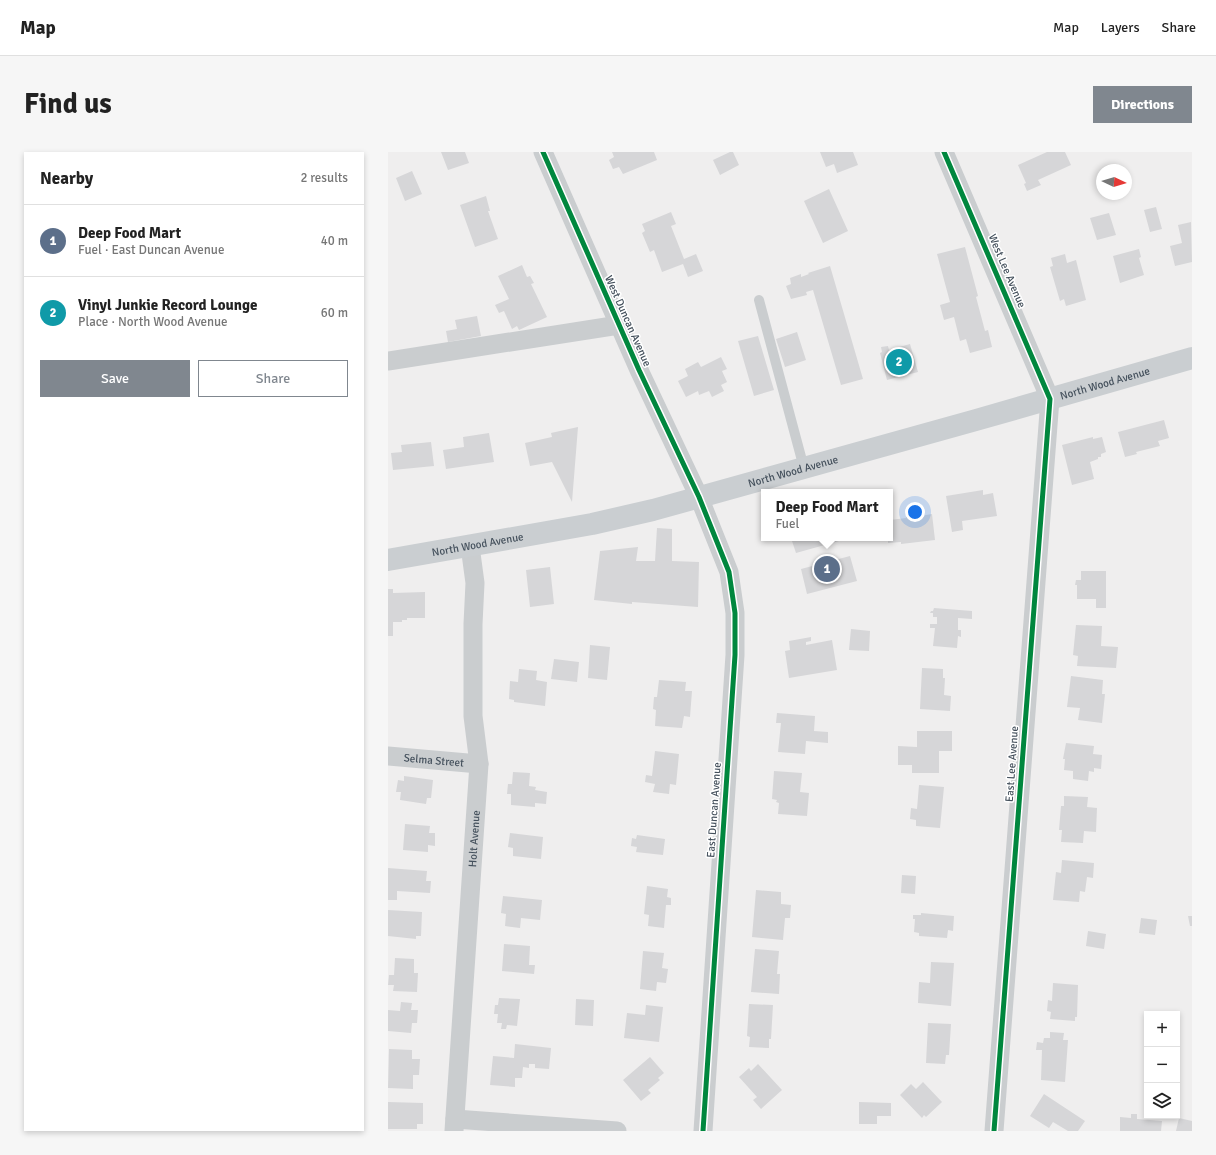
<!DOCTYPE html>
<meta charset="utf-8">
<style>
:root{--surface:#fff;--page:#f6f6f6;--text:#222;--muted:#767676;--line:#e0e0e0;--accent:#80878f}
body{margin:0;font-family:Signika,sans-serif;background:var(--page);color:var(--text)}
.controls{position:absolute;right:12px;bottom:12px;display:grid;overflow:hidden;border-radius:0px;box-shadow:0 2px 6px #0003}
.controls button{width:36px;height:36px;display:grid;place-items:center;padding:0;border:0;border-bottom:1px solid var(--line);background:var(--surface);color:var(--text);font:20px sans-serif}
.compass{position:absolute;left:708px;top:12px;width:36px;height:36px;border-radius:50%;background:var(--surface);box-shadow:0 2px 6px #0003;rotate:94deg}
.you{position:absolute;left:527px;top:360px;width:14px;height:14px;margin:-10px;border:3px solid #fff;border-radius:50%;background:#1a73e8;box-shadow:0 0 0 6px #1a73e833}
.badge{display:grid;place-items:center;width:26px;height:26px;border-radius:50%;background:var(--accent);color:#fff;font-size:13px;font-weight:700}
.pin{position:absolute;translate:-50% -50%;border:2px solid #fff;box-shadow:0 1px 4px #0006}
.popup{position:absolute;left:373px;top:337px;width:132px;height:52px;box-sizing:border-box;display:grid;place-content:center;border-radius:0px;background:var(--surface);filter:drop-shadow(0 1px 3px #0005);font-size:13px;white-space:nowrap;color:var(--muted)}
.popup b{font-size:15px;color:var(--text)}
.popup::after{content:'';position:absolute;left:50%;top:100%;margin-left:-8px;border:8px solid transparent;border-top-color:var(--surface)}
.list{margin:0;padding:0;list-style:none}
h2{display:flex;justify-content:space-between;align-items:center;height:52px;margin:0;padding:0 16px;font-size:17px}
h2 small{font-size:13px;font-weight:400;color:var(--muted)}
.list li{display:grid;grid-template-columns:26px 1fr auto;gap:12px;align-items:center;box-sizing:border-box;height:72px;padding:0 16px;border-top:1px solid var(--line)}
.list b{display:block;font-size:15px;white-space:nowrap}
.list p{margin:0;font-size:13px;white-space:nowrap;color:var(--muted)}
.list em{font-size:13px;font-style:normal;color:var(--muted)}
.actions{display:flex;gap:8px;padding:12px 16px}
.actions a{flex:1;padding:9px 0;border:1px solid var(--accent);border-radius:0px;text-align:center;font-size:14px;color:var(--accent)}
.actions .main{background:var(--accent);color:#fff}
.icon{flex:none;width:22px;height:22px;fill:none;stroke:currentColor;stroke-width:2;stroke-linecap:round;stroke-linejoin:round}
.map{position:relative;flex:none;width:804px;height:979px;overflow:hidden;border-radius:0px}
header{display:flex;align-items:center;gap:24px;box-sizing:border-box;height:56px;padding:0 20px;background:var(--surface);border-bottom:1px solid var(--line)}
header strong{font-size:19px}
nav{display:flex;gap:22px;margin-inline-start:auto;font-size:14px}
.intro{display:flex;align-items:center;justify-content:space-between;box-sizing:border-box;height:96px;padding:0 24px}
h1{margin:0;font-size:28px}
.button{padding:10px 18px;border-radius:0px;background:var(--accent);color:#fff;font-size:14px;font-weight:700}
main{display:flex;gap:24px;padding:0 24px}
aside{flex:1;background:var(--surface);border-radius:0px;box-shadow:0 2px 6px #0003}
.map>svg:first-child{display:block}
</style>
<header>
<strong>Map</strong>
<nav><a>Map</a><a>Layers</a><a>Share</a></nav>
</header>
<div class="intro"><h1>Find us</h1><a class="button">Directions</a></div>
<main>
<aside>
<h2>Nearby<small>2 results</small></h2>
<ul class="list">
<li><span class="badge" style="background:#5c6f8a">1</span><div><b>Deep Food Mart</b><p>Fuel · East Duncan Avenue</p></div><em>40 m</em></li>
<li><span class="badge" style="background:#0f9aa8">2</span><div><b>Vinyl Junkie Record Lounge</b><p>Place · North Wood Avenue</p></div><em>60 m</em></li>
</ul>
<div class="actions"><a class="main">Save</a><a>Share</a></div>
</aside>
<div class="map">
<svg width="804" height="979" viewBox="0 0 804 979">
<rect width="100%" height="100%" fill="#efeeee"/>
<path fill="#d6d6d8" d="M 53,0 L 77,0 L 81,11 L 60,18 Z
M 224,0 L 266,0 L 269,8 L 235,22 L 231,15 L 225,17 L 221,8 L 226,5 Z
M 342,0 L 345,0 L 351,13 L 332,23 L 325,8 Z
M 432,0 L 465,0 L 470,13 L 449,21 L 446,12 L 438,15 Z
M 659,0 L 677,0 L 683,13 L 650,28 L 653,33 L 639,39 L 636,32 L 638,31 L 630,13 Z
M 24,19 L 34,42 L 17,49 L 8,26 Z
M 441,37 L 460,79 L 435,91 L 416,49 Z
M 98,44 L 102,59 L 100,59 L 110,87 L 87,95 L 72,53 Z
M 768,55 L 774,77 L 762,80 L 756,58 Z
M 283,60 L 288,72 L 283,74 L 296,107 L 308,102 L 315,119 L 300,125 L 295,112 L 274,120 L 266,98 L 262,100 L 254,81 L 257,79 L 254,72 Z
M 721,61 L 728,83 L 709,88 L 702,66 Z
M 803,70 L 804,110 L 787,114 L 782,94 L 794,91 L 790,73 Z
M 577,95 L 590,144 L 588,145 L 597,179 L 600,178 L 604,195 L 582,201 L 578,187 L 572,189 L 566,165 L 556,168 L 552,153 L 562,150 L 549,102 Z
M 751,97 L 753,105 L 751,106 L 756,123 L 732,131 L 725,104 Z
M 677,102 L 679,111 L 688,108 L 698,148 L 678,154 L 676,147 L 672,149 L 662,115 L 665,114 L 663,106 Z
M 134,113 L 139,125 L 142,124 L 146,131 L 143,132 L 159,165 L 131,178 L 129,174 L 124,177 L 116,159 L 111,161 L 107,153 L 121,147 L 110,124 Z
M 442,114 L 475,227 L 453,233 L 425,138 L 418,140 L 419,143 L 403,147 L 398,134 L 403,132 L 402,126 L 413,122 L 413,125 L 421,122 L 420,121 Z
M 89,164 L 93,184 L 60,190 L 58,179 L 69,177 L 67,168 Z
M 409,180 L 418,208 L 397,215 L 388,187 Z
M 370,184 L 386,238 L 366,244 L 350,189 Z
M 522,192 L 530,220 L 499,228 L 492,201 L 494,200 L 493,195 L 500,194 L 501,198 Z
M 333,205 L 339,217 L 334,219 L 339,230 L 333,233 L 336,239 L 324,245 L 321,239 L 311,243 L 310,239 L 298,245 L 290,229 L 300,224 L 297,217 L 310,210 L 313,215 Z
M 776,268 L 781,286 L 770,289 L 772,294 L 748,300 L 749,302 L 737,305 L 730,280 Z
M 190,275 L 184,350 L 164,310 L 142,314 L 137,291 L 164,285 L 163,281 Z
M 101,281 L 106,310 L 58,317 L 55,298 L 76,295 L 75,285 Z
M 705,285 L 705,287 L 714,285 L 718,300 L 713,302 L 713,305 L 710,305 L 710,307 L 702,310 L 706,327 L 684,333 L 674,293 Z
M 43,290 L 46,314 L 5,318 L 3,301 L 14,300 L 13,293 Z
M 595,338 L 595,343 L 605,341 L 609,364 L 574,369 L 575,378 L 564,380 L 558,344 Z
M 532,361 L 532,364 L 544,362 L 547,388 L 513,392 L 513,390 L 500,391 L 500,386 L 502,386 L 502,368 L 518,366 L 518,362 Z
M 269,376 L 284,377 L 284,409 L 311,410 L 310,455 L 244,450 L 244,452 L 206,448 L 212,399 L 250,395 L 248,409 L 267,409 Z
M 403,386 L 450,386 L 451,389 L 408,401 Z
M 462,404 L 469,429 L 419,442 L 413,417 Z
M 162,415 L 166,452 L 142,455 L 138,418 Z
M 693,419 L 718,419 L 718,456 L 708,456 L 708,447 L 689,447 L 689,433 L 687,433 L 688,428 L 693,428 Z
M 0,437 L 5,437 L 5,441 L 37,440 L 37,466 L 19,466 L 19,468 L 14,468 L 14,470 L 5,470 L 5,484 L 0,484 Z
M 546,456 L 584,459 L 584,467 L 570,466 L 570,478 L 573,478 L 573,485 L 570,484 L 569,496 L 545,494 L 547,476 L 542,476 L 542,472 L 549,472 L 549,465 L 545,465 L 545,461 L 542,461 L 543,459 L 545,459 Z
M 688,473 L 714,474 L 713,494 L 730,495 L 728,516 L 689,514 L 690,504 L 685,503 Z
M 463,477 L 482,479 L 481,499 L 461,498 Z
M 423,485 L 423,489 L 418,490 L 418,493 L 444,488 L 449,518 L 401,526 L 397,499 L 402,498 L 401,489 Z
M 202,493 L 222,495 L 219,528 L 200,526 Z
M 166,507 L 191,510 L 189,530 L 163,527 Z
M 534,516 L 555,517 L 555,526 L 557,526 L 556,543 L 563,544 L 562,559 L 532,557 Z
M 131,517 L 149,519 L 148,528 L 159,530 L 157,554 L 126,550 L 126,548 L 121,547 L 122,529 L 130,530 Z
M 683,524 L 715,528 L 714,542 L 717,542 L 714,571 L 690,568 L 692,556 L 679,555 Z
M 271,528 L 298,530 L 297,539 L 304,539 L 302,565 L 296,564 L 294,576 L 267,574 L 268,558 L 265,557 L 266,545 L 269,545 Z
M 389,561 L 427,564 L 426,579 L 440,580 L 440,591 L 418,589 L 417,602 L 390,600 L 393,571 L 388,571 Z
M 529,579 L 564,579 L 564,599 L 551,599 L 551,621 L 524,621 L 524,613 L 510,613 L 510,594 L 529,595 Z
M 678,591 L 706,594 L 705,602 L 714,603 L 713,617 L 706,616 L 706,620 L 701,619 L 700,629 L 685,627 L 685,619 L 676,618 L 677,607 L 675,607 Z
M 267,599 L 291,602 L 288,633 L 282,632 L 281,642 L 265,640 L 267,632 L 257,630 L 258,623 L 264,624 Z
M 386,619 L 414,621 L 412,640 L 421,641 L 419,664 L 390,662 L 391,651 L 388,650 L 389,648 L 384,647 Z
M 125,620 L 142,621 L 141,634 L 148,635 L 147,638 L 159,640 L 158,652 L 147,651 L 147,655 L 123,653 L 123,642 L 119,642 L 120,632 L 124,632 Z
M 16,624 L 45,628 L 43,646 L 39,646 L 38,652 L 12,648 L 13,640 L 8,640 L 10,628 L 16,629 Z
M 531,633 L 556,635 L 552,676 L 528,674 L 528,668 L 522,667 L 523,656 L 529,657 Z
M 676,644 L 700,645 L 699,655 L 709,656 L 708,680 L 696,679 L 695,691 L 673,690 L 674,678 L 671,678 L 673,654 L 676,654 Z
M 17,672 L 42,674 L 41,681 L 47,681 L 47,694 L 40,693 L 40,700 L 15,698 Z
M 122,681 L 155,685 L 153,707 L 125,704 L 125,696 L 120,695 Z
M 249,683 L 277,687 L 275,703 L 248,700 L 249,695 L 243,694 L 244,686 L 248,687 Z
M 674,708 L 706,711 L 705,726 L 699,725 L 697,740 L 692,739 L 691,750 L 665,748 L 668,720 L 673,721 Z
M 0,716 L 39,719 L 38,729 L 43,729 L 42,741 L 9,739 L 9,748 L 0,748 Z
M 514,723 L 528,724 L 527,742 L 513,741 Z
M 259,734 L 280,737 L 279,745 L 283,746 L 283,753 L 278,753 L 276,776 L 260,774 L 261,763 L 256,762 Z
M 368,738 L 393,740 L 393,752 L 403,753 L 402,766 L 397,766 L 395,788 L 364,785 Z
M 115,744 L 154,748 L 152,768 L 133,766 L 132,776 L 117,774 L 118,762 L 113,761 Z
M 0,758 L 34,760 L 33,784 L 28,784 L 28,787 L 0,784 Z
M 533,761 L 566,764 L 565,779 L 560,778 L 559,786 L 531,784 L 531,781 L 526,780 L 527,767 L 525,767 L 525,763 L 533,763 Z
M 800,764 L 804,764 L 804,774 L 802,774 Z
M 753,766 L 769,768 L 767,783 L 751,781 Z
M 700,779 L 718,782 L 716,797 L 698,794 Z
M 116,792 L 142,794 L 141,813 L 147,813 L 146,822 L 114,819 Z
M 367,797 L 391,799 L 389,822 L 392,822 L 391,842 L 363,840 Z
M 255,799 L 276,801 L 274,816 L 280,817 L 278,831 L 269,830 L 268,839 L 252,837 Z
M 7,806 L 26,807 L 26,821 L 30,821 L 29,840 L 5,839 L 6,833 L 0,833 L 1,823 L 6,823 Z
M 543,810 L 566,811 L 563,854 L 530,851 L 531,830 L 542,831 Z
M 665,831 L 690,833 L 689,865 L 687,865 L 687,869 L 662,867 L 663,860 L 659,859 L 660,848 L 664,849 Z
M 111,846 L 132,847 L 129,874 L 119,873 L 118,877 L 113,877 L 114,871 L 109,871 L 110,862 L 106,862 L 107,853 L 110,853 Z
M 188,847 L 206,848 L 205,874 L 187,873 Z
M 13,850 L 24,851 L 23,858 L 30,858 L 29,871 L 24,871 L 23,881 L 0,879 L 0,858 L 12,859 Z
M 361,852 L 385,853 L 383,887 L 381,887 L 381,896 L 361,895 L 362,885 L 359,884 Z
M 258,853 L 275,855 L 271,890 L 236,886 L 239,861 L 257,863 Z
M 540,871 L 563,872 L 561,903 L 558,903 L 557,912 L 538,911 Z
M 662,880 L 676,881 L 675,888 L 680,888 L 677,930 L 653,928 L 654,898 L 648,898 L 649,890 L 655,891 L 656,886 L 662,886 Z
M 127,892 L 163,896 L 161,917 L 147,916 L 147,912 L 141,912 L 141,916 L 135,915 L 134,926 L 127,926 L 127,935 L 102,933 L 105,904 L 126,906 Z
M 1,897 L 24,898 L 24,907 L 32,907 L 31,923 L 25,923 L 25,937 L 0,936 Z
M 262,905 L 276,921 L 270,926 L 272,928 L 260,938 L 263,941 L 253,949 L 235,928 Z
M 370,912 L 394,938 L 373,957 L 365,948 L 369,945 L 351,925 L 361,916 L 363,919 Z
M 535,930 L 554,950 L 538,965 L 536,963 L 534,966 L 512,943 L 523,932 L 528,937 Z
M 656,942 L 697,969 L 690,979 L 680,979 L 665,970 L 661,976 L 642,964 Z
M 0,950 L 35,951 L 35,972 L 29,972 L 29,977 L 0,977 Z
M 471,950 L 503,951 L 503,964 L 489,964 L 489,972 L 471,972 Z
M 743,962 L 749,962 L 749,967 L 774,969 L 773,979 L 732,979 L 732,965 L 743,966 Z
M 791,966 L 804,969 L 804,979 L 788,979 Z"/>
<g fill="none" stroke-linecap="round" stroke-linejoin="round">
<path stroke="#cacdcf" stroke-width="10" d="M 371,148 L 416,316"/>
<g stroke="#cacdcf" stroke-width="19">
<path d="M 155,0 L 251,218 L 311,345 L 341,420 L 347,461 L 347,503 L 315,979"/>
<path d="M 556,0 L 662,247 L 606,979"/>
<path d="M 0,209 L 231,173"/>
<path id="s1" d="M 0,604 L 91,612"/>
<path d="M 67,967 L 229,979"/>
<path id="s2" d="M 66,979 L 91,612 L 85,564 L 85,472 L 87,431 L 82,394"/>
</g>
<path stroke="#caced1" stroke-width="22" id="s3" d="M 0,408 L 204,372 L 265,358 L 588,268 L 804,206"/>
<g stroke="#fff" stroke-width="8">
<path id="cycleway" d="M 155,0 L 251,218 L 311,345 L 341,420 L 347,461 L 347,503 L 315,979
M 556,0 L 662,247 L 606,979"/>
</g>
<use href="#cycleway" stroke="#00873e" stroke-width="5"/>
</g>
<g text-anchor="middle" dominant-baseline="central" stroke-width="3" stroke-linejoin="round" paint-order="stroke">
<g font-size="11" fill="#44505c" stroke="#fff">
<text transform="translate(619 119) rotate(67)">West Lee Avenue</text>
<text transform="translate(240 169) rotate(66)">West Duncan Avenue</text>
<text stroke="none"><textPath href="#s3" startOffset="739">North Wood Avenue</textPath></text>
<text stroke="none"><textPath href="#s3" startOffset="415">North Wood Avenue</textPath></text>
<text stroke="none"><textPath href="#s3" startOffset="91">North Wood Avenue</textPath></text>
<text stroke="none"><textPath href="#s1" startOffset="46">Selma Street</textPath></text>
<text transform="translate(624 612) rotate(-86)">East Lee Avenue</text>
<text transform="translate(326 658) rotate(-86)">East Duncan Avenue</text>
<text stroke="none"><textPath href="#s2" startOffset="293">Holt Avenue</textPath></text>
</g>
</g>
</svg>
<div class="controls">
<button>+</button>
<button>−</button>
<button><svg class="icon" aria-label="layers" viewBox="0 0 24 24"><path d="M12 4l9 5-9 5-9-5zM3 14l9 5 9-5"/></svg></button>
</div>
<svg class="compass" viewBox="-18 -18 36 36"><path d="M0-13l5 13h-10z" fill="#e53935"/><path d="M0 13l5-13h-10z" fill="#767676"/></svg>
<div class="you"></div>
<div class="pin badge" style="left:439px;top:417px;background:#5c6f8a">1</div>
<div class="popup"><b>Deep Food Mart</b>Fuel</div>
<div class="pin badge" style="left:511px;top:210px;background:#0f9aa8">2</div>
</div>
</main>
